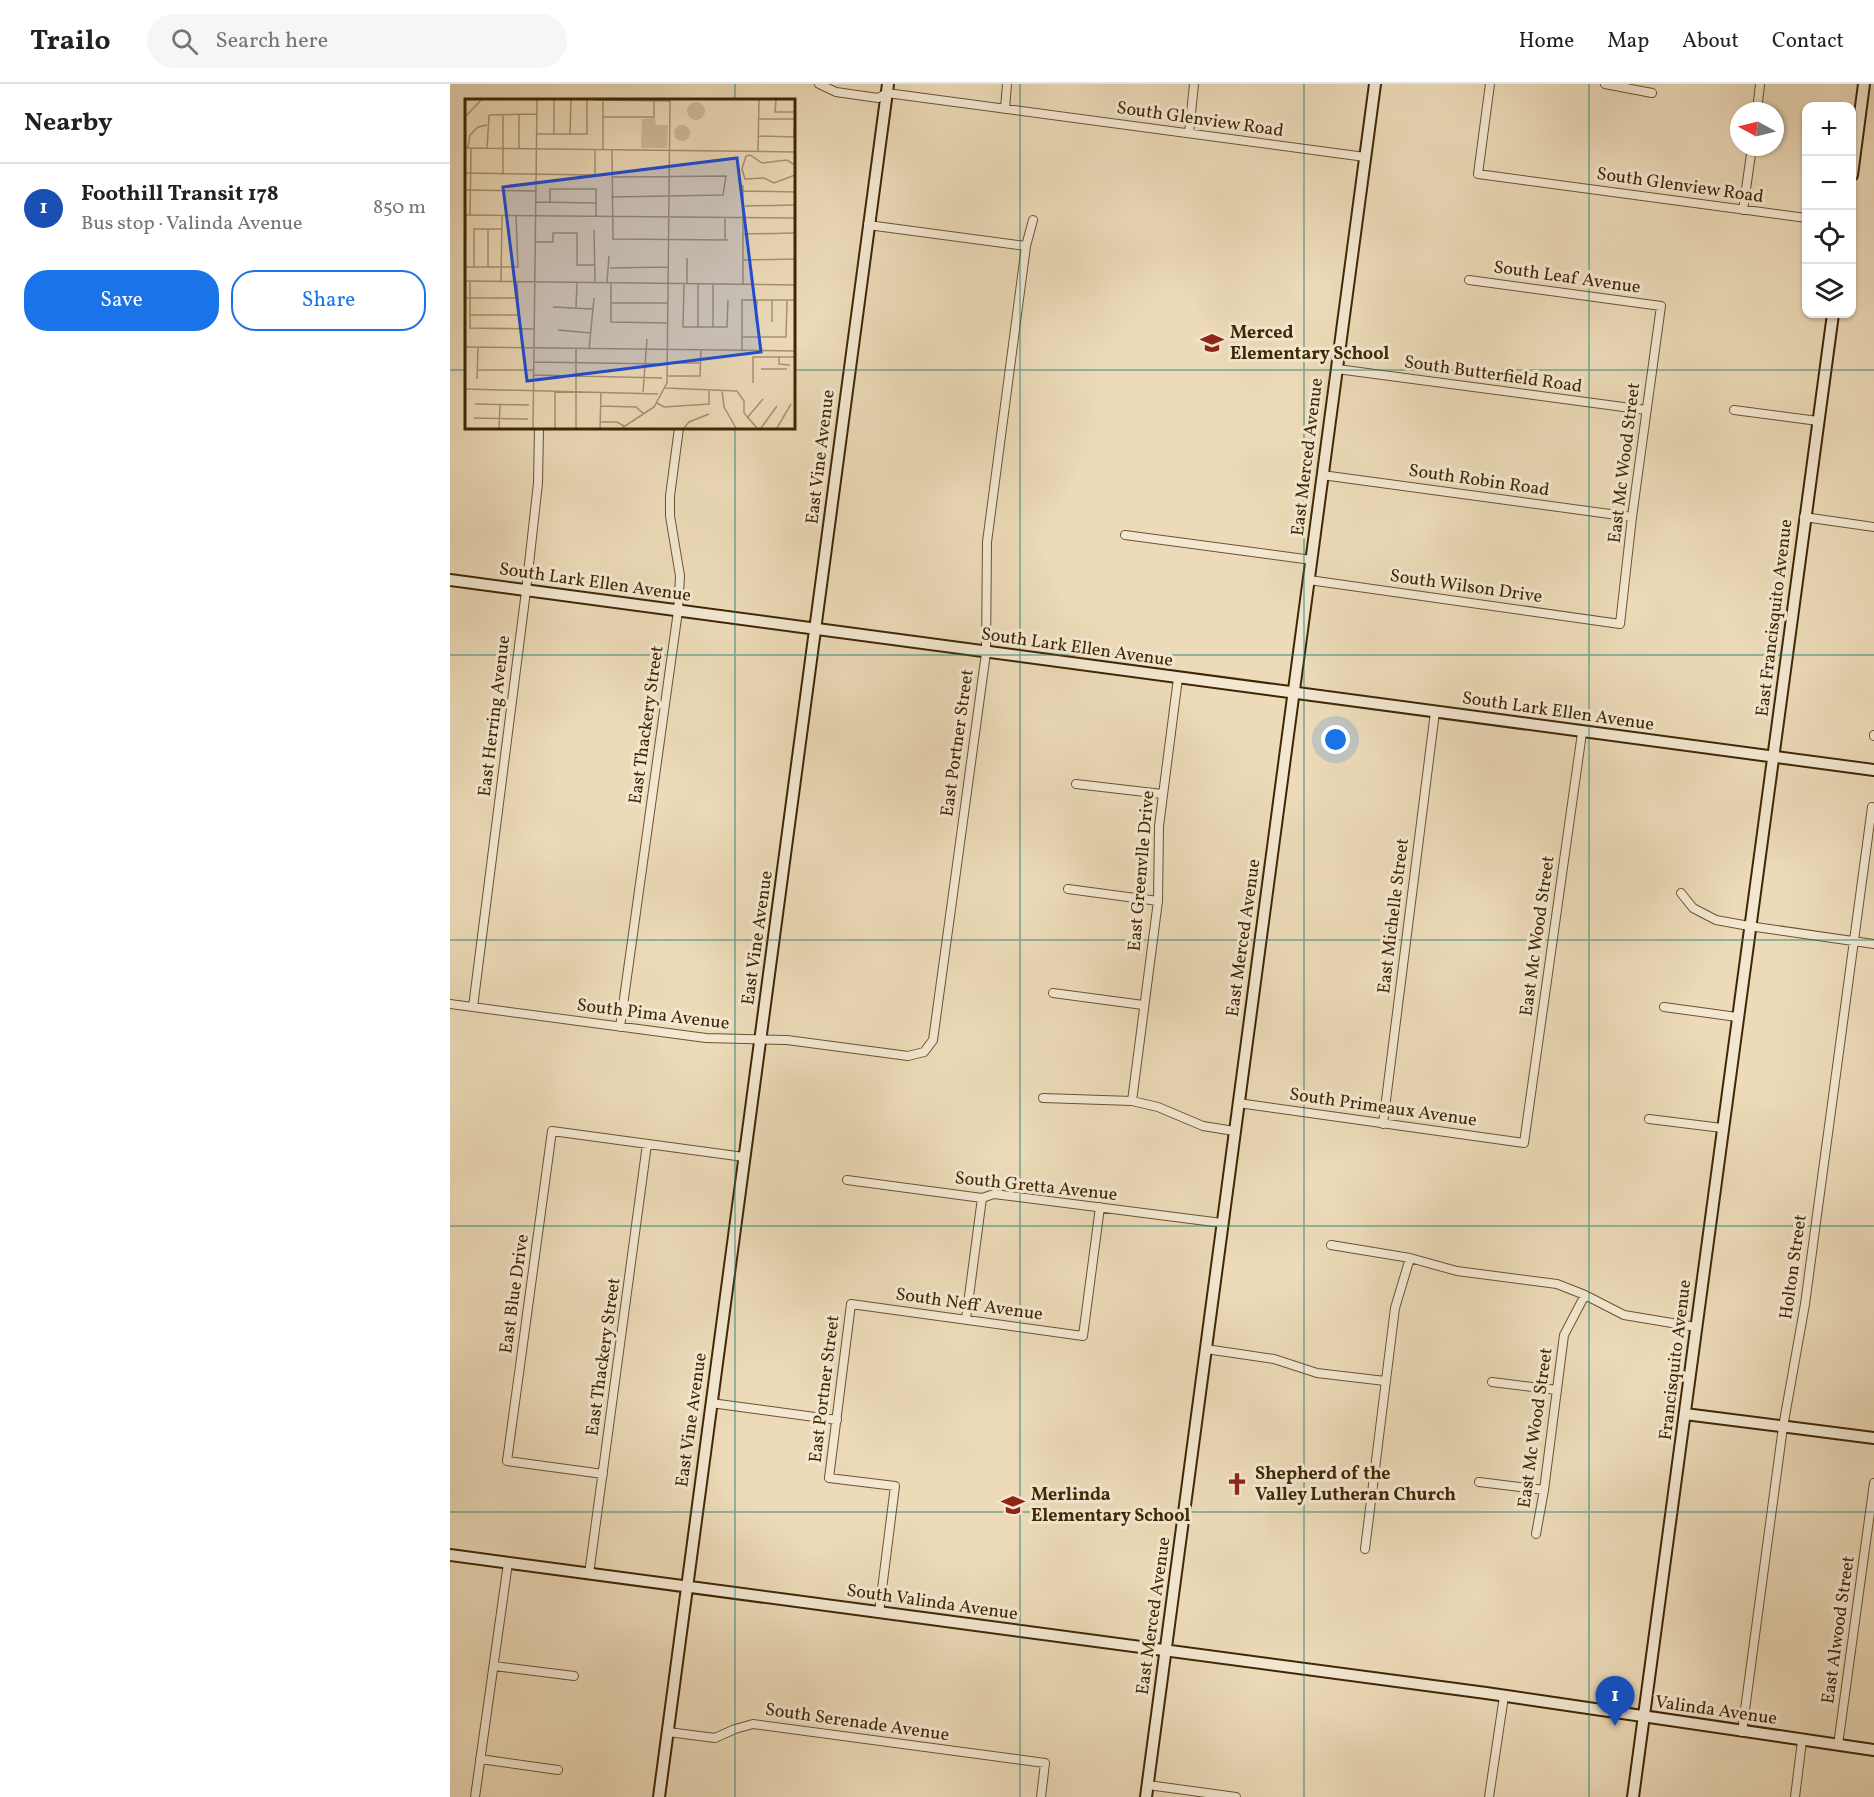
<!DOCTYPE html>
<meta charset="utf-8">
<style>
:root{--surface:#fff;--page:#f6f6f6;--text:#202124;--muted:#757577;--line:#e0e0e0;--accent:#1a73e8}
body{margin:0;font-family:Vollkorn,serif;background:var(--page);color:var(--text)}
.controls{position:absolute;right:18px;top:18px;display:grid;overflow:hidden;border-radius:12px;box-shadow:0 2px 4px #0004}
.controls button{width:54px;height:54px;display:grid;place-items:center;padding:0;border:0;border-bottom:2px solid var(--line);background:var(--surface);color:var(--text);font:30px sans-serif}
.compass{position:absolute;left:1280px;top:18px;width:54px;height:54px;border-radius:50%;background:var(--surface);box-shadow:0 2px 4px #0004;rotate:277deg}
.you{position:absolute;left:886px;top:656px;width:21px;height:21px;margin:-15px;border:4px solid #fff;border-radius:50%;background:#1a73e8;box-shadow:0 0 0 9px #1a73e833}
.badge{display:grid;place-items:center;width:39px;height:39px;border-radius:50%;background:var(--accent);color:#fff;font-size:20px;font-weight:700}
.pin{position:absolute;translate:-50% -50px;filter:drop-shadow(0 2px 3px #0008)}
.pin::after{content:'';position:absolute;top:32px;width:21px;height:18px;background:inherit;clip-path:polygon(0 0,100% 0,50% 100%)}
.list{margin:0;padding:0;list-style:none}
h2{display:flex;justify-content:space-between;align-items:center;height:78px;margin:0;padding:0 24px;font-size:26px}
h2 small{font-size:20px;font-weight:400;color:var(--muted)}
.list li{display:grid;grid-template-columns:39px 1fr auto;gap:18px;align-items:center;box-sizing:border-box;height:90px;padding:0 24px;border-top:2px solid var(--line)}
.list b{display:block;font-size:22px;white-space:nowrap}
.list p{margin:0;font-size:20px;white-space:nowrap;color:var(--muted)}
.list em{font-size:20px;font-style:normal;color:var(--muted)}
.actions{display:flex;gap:12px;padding:18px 24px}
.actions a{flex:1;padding:14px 0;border:2px solid var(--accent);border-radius:24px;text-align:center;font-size:21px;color:var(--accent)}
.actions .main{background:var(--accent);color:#fff}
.icon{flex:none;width:33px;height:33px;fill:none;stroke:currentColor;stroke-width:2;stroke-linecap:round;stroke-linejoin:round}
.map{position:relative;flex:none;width:1424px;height:1713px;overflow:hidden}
header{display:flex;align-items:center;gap:36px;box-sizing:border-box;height:84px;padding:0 30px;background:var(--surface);border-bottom:2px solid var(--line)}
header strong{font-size:28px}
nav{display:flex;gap:33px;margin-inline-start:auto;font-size:21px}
.search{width:420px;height:54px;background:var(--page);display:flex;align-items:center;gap:15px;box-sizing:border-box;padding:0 21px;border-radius:33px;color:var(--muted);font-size:22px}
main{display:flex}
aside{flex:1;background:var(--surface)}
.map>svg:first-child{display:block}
</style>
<header>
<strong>Trailo</strong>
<div class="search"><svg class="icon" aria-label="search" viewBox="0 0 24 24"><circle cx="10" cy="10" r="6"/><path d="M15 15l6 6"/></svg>Search here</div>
<nav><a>Home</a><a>Map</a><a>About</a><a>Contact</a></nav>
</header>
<main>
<aside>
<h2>Nearby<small></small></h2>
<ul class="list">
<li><span class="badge" style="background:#1a4fb4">1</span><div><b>Foothill Transit 178</b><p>Bus stop · Valinda Avenue</p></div><em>850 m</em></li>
</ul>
<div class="actions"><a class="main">Save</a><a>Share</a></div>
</aside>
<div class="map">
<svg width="1424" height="1713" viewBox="0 0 1424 1713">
<rect width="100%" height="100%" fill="#ecdab8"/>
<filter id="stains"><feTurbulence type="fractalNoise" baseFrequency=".00333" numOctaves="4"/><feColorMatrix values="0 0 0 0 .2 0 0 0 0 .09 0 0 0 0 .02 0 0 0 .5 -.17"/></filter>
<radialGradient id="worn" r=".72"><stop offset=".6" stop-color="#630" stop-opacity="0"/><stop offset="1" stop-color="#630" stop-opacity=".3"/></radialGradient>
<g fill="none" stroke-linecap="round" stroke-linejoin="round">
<g stroke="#6a5430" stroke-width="10">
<path id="street" d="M 369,0 L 386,8 L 428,14 L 437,9 L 915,73
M 1040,0 L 1028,90 L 1356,134
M 1155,0 L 1202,9
M 555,25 L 557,0
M 1307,27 L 1310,0
M 739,49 L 744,0
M 1293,126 L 1302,63
M 418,141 L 576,162
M 887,285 L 1196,326
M 1284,326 L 1368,337
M 872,391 L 1182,433
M 1354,433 L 1424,443
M 675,451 L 862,476
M 859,496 L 1170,540 L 1182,433 L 1211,222 L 1019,196
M 1424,652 L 1424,651
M 626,700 L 712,710
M 618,805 L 708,817
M 1231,809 L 1243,824 L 1266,836 L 1299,842 L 1424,860
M 603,909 L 693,921
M 0,920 L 256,954 L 337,956 L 458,972 L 474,968 L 483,956 L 536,569 L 537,458 L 576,162 L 583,136
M 23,923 L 76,507 L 88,399 L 89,344
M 1214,923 L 1287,933
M 170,943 L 228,527 L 230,492 L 220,432 L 220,412 L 229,344
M 593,1014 L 682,1017 L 708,1023 L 753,1042 L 784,1047
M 682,1017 L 708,817 L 709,742 L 728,594
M 788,1019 L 1074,1059 L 1132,649
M 1199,1035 L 1272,1044
M 933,1040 L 985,628
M 397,1096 L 532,1114 L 544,1110 L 772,1139
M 881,1161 L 960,1174 L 1007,1187 L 1107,1200 L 1135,1211 L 1174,1231 L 1246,1243
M 516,1235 L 532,1114
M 756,1265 L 824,1275 L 867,1289 L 935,1297
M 1042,1298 L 1107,1306
M 261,1319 L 387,1336
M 153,1390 L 57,1377 L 102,1047 L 294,1073
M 1029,1398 L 1094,1406
M 1086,1450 L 1094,1406 L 1114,1251 L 1135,1211
M 915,1465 L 945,1224 L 960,1174
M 139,1490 L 197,1060
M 429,1529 L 445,1402 L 379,1394 L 401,1220 L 633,1252 L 650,1123
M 44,1582 L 124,1592
M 218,1648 L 265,1654 L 285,1645 L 303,1640 L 595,1679 L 591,1713
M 1292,1648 L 1333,1343 L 1355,1220 L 1422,723
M 1388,1661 L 1424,1399
M 30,1675 L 108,1686
M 698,1701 L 786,1713
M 25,1713 L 58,1479
M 1039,1713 L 1054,1612
M 1345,1713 L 1352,1657"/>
</g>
<g stroke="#3f2703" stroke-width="14">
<path id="secondary" d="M 1402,91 L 1414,0
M 0,496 L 1424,686
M 1235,1330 L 1424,1354
M 0,1471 L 1036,1609 L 1424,1666
M 209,1713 L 438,0
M 696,1713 L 925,0
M 1183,1713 L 1383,230"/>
</g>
<use href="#street" stroke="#f3e7d1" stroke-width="8"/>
<use href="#secondary" stroke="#f3e7d1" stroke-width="10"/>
</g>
<path fill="none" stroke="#0f766e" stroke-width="1.5" stroke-opacity="0.55" d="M 285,0 L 285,16M 570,0 L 570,1713M 854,0 L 854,1713M 1139,0 L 1139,1713M 0,286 L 16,286M 344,286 L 1424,286M 285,344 L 285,1713M 0,571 L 1424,571M 0,856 L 1424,856M 0,1142 L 1424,1142M 0,1428 L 1424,1428"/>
<defs>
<g id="school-bare" transform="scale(1.8)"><path d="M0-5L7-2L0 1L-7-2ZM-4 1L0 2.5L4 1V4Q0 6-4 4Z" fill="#8f2418" stroke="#f3e7d1" stroke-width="2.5" paint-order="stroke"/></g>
<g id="church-bare" transform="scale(1.8)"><path d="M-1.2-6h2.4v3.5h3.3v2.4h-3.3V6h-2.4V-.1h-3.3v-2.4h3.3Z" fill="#8f2418" stroke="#f3e7d1" stroke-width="2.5" paint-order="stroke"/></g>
</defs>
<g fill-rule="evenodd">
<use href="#school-bare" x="762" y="259"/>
<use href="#church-bare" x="787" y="1400"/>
<use href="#school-bare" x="563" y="1421"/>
</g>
<g text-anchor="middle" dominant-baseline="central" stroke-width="6" stroke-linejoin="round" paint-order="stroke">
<g font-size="18" fill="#3f2703" stroke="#f3e7d1">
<text transform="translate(750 36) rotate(8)">South Glenview Road</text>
<text transform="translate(1230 102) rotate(8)">South Glenview Road</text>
<text transform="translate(1117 194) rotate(8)">South Leaf Avenue</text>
<text transform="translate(1043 291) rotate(8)">South Butterfield Road</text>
<text transform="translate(371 373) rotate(-83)">East Vine Avenue</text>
<text transform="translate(858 373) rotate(-83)">East Merced Avenue</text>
<text transform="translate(1175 379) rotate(-83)">East Mc Wood Street</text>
<text transform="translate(1029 397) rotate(8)">South Robin Road</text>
<text transform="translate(145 499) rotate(8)">South Lark Ellen Avenue</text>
<text transform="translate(1016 503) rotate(8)">South Wilson Drive</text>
<text transform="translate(1325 534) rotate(-83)">East Francisquito Avenue</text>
<text transform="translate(627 564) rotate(8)">South Lark Ellen Avenue</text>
<text transform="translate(1108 628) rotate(8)">South Lark Ellen Avenue</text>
<text transform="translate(45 632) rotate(-83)">East Herring Avenue</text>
<text transform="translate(197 641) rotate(-82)">East Thackery Street</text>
<text transform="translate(508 659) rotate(-82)">East Portner Street</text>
<text transform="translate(692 787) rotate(-85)">East Greenvlle Drive</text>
<text transform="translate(944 832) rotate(-83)">East Michelle Street</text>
<text transform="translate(1088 852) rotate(-82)">East Mc Wood Street</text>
<text transform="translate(308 854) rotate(-82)">East Vine Avenue</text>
<text transform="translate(794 854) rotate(-82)">East Merced Avenue</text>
<text transform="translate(203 931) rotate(7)">South Pima Avenue</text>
<text transform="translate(933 1024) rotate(8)">South Primeaux Avenue</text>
<text transform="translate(586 1103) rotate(6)">South Gretta Avenue</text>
<text transform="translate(1344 1183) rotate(-82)">Holton Street</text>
<text transform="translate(65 1210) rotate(-82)">East Blue Drive</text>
<text transform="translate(519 1221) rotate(8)">South Neff Avenue</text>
<text transform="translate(154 1273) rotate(-82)">East Thackery Street</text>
<text transform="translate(1226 1276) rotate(-83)">Francisquito Avenue</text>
<text transform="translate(375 1305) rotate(-83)">East Portner Street</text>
<text transform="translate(242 1336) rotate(-82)">East Vine Avenue</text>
<text transform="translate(1086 1344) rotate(-82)">East Mc Wood Street</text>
<text transform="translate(482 1519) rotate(8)">South Valinda Avenue</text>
<text transform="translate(704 1532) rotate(-82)">East Merced Avenue</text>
<text transform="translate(1389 1546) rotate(-82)">East Alwood Street</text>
<text transform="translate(1266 1627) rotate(8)">Valinda Avenue</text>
<text transform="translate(407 1639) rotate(8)">South Serenade Avenue</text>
</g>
<g font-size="18" font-weight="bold" fill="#3f2703" stroke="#f3e7d1" text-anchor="start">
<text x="780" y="249">Merced<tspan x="780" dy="21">Elementary School</tspan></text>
<text x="805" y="1390">Shepherd of the<tspan x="805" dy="21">Valley Lutheran Church</tspan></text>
<text x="581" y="1411">Merlinda<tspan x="581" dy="21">Elementary School</tspan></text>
</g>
</g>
<g transform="translate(15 15)">
<rect width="330" height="330" fill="#ecdab8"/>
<path d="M222 12a9 9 0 1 1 18 0a9 9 0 1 1-18 0ZM 190,19 L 191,26 L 203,26 L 202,49 L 176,49 L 177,20 ZM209 34a8 8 0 1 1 16 0a8 8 0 1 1-16 0Z" fill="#cfbc99"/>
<path fill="none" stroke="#a79270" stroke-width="1.5" d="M 129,1 L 205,2M 311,1 L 310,13 L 330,13M 24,16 L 72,15M 0,18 L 16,1M 138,18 L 189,18 L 189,1M 293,20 L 330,20M 72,35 L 122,35 L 122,1M 89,35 L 89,1M 105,35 L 106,1M 293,37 L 329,38 L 330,20M 0,49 L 330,53M 3,49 L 5,36 L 13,28 L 22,26M 22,50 L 24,16M 54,50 L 54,15M 138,51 L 138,1M 147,51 L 148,140 L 263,141M 293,52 L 294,1M 330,66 L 322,61 L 297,64 L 285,56 L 281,57 L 277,70 L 280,80 L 299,79 L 309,84 L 330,76M 0,74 L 130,76 L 130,51M 38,76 L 38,15M 0,91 L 71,92M 278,92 L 330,93M 146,98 L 258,96 L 261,77 L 147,78M 71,103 L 131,104M 85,103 L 85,90 L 131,90 L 131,117M 280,107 L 330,106M 0,116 L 330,119M 5,116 L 6,49M 129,131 L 130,183M 278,135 L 330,134M 260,140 L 260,118M 71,143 L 88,143 L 88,134 L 112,134 L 112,166 L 130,166M 278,161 L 330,160M 0,168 L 53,168 L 51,116M 9,168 L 9,130 L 37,130M 23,168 L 23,130M 145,169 L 203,168M 0,182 L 330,186M 5,182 L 5,229 L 69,230M 36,182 L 37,116M 52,183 L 55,229M 142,183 L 144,157M 146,184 L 146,223 L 203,224M 219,184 L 218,228 L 262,228 L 263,201M 222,185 L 222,159M 278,185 L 278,86M 0,199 L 52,199M 146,204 L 203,204M 88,208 L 128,210M 111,208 L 112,183M 5,216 L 52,216M 291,223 L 292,201M 307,223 L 307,201M 233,228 L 233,185M 248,228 L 248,185M 93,231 L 126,234M 277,238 L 321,238 L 322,201M 0,248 L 330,252M 124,250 L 129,199M 277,252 L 277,201 L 330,201M 314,257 L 314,265 L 325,266M 69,263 L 197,265M 207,264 L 236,264M 296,270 L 322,270M 12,271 L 69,271M 69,276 L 197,279M 202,277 L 235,277 L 236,251M 12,280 L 13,249M 288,284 L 288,258 L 330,258M 200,289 L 272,292 L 279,302 L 279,314 L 292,329M 0,290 L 193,295M 257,291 L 259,308 L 271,329M 178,293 L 182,240M 192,304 L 199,308 L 244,305 L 244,291M 10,305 L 64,306M 135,307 L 171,308 L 179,315M 9,319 L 63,320M 282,319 L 298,300M 135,323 L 152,323 L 159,327M 34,329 L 35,306M 68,329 L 72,1M 90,329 L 90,292M 111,329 L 111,250M 135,329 L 136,293M 157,329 L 189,308 L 202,284 L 205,1M 219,329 L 224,323 L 244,315M 296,329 L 312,307M 312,329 L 326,305"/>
<path fill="#1d4ed8" fill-opacity="0.15" stroke="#1d4ed8" stroke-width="3" d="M 272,59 L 296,253 L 62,282 L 38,88 Z"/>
<rect width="330" height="330" fill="none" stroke="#3f2703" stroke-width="3"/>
</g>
<rect width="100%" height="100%" filter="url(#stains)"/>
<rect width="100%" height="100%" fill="url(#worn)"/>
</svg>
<div class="controls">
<button>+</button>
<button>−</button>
<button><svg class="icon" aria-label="locate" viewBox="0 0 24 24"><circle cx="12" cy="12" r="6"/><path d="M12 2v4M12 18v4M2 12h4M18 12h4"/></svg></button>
<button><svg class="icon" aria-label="layers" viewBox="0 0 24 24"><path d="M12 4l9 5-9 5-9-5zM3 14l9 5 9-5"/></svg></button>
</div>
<svg class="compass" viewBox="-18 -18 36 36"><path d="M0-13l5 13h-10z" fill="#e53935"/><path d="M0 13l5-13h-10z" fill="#757577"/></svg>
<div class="you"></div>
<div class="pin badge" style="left:1165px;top:1642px;background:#1a4fb4">1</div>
</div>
</main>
